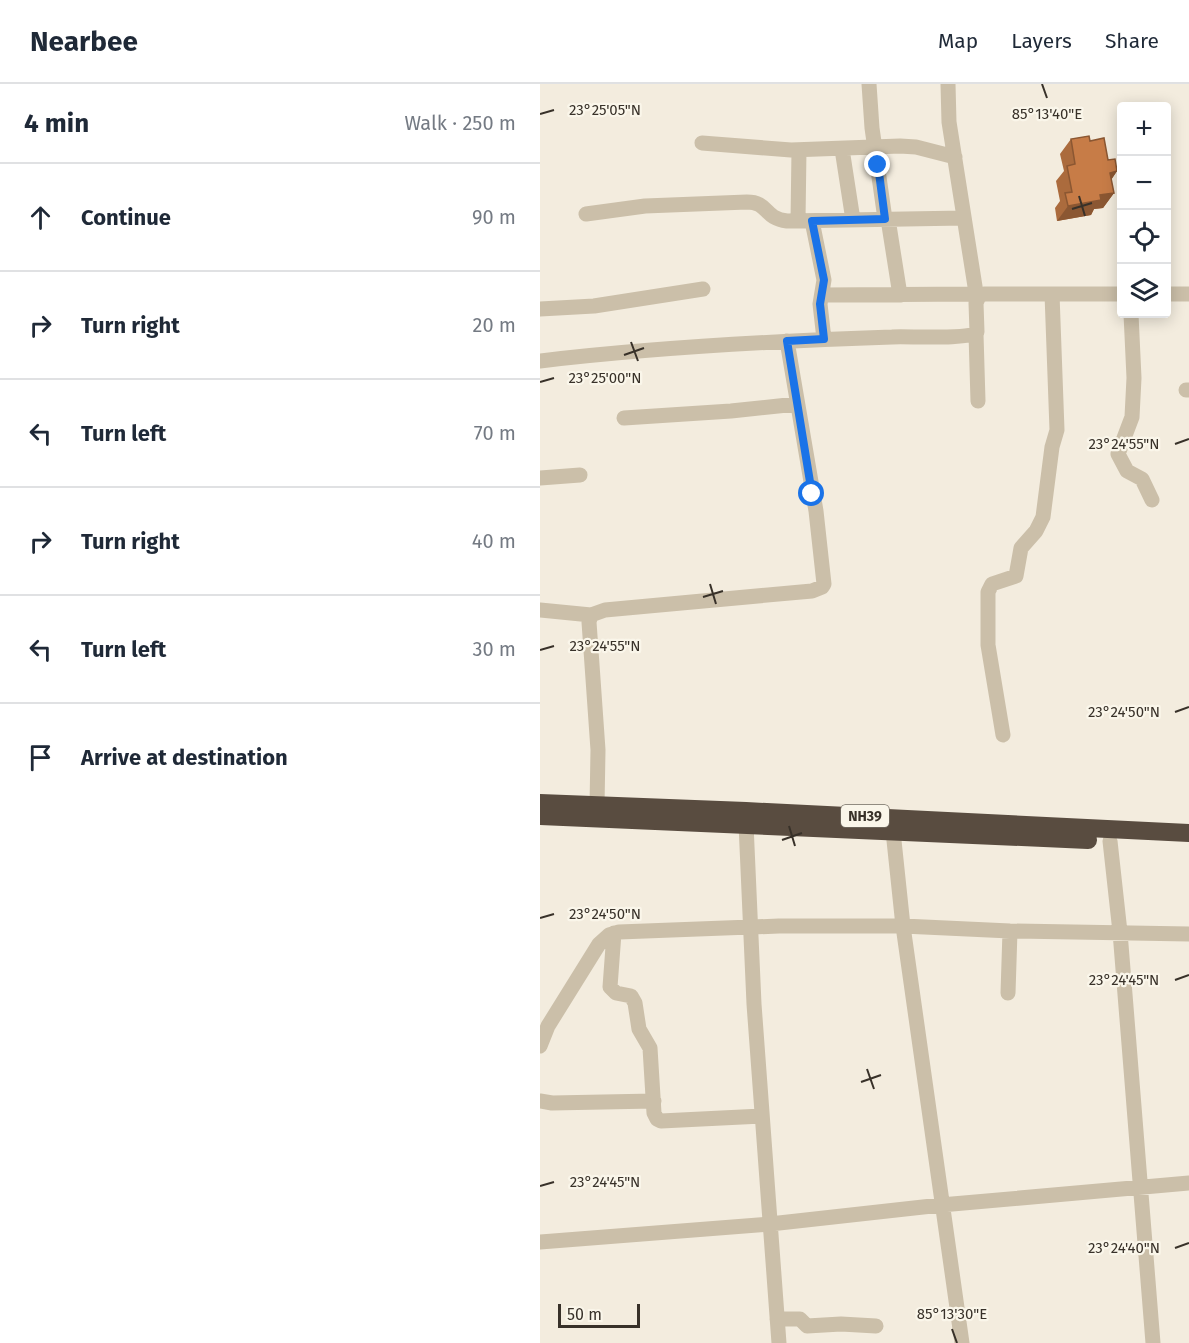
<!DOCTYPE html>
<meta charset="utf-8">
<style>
:root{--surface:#fff;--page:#f2f2f3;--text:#1f2937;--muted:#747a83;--line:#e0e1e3}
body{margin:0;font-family:"Fira Sans",sans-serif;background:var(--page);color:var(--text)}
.controls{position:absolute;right:18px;top:18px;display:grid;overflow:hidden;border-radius:6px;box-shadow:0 3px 15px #0003}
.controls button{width:54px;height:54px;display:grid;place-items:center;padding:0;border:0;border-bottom:2px solid var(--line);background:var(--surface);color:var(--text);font:30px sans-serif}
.scale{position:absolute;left:18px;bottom:15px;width:82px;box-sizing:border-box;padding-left:6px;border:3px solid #383129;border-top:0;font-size:16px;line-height:21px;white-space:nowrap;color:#383129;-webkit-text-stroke:4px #faf6ea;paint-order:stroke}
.stop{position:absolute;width:18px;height:18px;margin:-14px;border:4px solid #1a73e8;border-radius:50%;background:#fff}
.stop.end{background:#1a73e8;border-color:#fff;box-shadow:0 2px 6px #0008}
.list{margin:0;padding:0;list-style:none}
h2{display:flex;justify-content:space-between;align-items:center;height:78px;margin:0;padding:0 24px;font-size:26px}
h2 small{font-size:20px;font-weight:400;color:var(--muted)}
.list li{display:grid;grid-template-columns:39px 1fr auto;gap:18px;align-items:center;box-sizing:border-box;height:108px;padding:0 24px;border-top:2px solid var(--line)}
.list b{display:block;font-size:22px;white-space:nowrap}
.list em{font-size:20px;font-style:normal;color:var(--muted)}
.icon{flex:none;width:33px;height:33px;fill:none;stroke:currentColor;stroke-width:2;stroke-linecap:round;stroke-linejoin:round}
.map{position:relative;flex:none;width:649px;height:1259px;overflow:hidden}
header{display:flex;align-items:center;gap:36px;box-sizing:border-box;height:84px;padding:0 30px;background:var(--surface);border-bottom:2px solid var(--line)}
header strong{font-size:28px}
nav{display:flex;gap:33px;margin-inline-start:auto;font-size:21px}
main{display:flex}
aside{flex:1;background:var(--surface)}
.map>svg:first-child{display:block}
</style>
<header>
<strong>Nearbee</strong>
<nav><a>Map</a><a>Layers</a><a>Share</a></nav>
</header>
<main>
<aside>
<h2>4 min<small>Walk · 250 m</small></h2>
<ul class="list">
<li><svg class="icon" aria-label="ahead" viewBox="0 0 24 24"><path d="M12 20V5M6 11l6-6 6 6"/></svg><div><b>Continue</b></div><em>90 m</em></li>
<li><svg class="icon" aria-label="right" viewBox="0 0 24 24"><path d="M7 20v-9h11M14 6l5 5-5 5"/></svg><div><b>Turn right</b></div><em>20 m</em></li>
<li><svg class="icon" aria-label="left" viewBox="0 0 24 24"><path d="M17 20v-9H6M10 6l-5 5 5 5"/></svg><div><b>Turn left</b></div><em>70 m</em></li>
<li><svg class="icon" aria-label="right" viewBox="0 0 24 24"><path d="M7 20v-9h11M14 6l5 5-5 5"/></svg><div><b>Turn right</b></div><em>40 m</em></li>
<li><svg class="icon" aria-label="left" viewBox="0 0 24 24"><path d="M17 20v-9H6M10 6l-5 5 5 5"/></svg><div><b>Turn left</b></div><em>30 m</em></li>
<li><svg class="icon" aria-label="arrive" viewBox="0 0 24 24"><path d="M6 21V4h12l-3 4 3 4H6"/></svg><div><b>Arrive at destination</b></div></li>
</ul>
</aside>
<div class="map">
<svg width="649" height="1259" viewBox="0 0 649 1259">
<rect width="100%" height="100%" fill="#f3ecde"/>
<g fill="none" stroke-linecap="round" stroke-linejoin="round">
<path stroke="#cbbfa9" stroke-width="15" d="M 329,0 L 332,44 L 345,135
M 408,0 L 409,38 L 437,215
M 162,59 L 251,66 L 360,62 L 376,63 L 415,73
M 302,65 L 313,136
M 46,130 L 105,122 L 207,118 C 229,118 223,134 247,137 L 424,134
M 348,135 L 360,211
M 258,137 L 259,66
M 272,137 L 284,196 L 280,220 L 284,255
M 626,210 L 649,210
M 282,211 L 436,210
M 0,225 L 54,222 L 163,205
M 591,230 L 594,294 L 592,333 L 578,370 L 587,387 L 602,395 L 612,416
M 436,250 L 438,317
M 0,277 C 117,263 234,257 352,253 C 368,252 428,256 437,248 L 436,219 L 439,212 L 444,210 L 582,210
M 646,306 L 649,306
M 84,334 L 191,327 L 257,320
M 0,394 L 40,391
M 0,526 L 51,531
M 463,651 L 448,561 L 448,508 L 452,500 L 476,492 L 481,464 L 496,447 L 503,433 L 512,363 L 517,346 L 512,210
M 57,722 L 58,666 L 49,538 L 51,531 L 65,526 L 272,507 L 282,503 L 284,500 L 276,427 L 247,257
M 206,740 L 214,920 L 239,1259
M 353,747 L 363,842 L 422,1259
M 570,757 L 580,848 L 613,1259
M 74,849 L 70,903 L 76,909 L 91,912 L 95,919 L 99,945 L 110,964 L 114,1029 L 117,1035 L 121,1037 L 222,1032
M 468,909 L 470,847
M 0,962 L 8,942 L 59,860 L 69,851 L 79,848 L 239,842 L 363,842 L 470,847 L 649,850
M 0,1017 L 12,1019 L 114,1017
M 0,1158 L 230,1140 L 401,1121 L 649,1099
M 237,1235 L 260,1235 L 267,1242 L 301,1240 L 336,1242"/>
<path stroke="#594c40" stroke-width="18" d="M 0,719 L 206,727 L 649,749
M 0,732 L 548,756"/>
</g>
<path fill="#ab6b3d" d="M 531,55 L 550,57 L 577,87 L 571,96 L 574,109 L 563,124 L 554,125 L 551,131 L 517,137 L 515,124 L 520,117 L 516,97 L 524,87 L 520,70 Z"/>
<path fill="#8b5732" d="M 577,87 L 567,102 L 570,89 Z
M 574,109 L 563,124 L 554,125 L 551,131 L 517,137 L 528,122 L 560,111 Z"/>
<path fill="#c77c47" stroke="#8b5732" stroke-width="1.5" d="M 549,52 L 550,57 L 564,54 L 568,76 L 575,75 L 577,87 L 570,89 L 574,109 L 560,111 L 561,116 L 528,122 L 525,109 L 532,108 L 527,82 L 535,80 L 531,55 Z"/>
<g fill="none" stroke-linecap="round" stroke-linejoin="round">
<path stroke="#1a73e8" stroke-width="8" d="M 272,410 L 247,257 L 284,255 L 280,220 L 284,196 L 272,137 L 345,135 L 338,81"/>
</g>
<path fill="none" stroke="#383129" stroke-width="2" d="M 502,0 L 507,14M 0,30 L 14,26M 539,112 L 545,132M 532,125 L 552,119M 91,258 L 98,277M 84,271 L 104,264M 0,298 L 14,294M 635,360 L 649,355M 170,500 L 176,520M 163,513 L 183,507M 0,566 L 14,562M 635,628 L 649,623M 249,742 L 255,762M 242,756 L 262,749M 0,834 L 14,830M 635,896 L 649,891M 327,985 L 334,1005M 321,998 L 341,991M 0,1102 L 14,1098M 635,1164 L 649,1159M 412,1245 L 417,1259"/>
<g text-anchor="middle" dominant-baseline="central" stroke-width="4.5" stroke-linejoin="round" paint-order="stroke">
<rect fill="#faf6ea" stroke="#726c63" stroke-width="1.5" x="301" y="721" width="48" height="22" rx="4.5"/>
<g font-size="14" font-weight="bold" fill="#383129">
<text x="325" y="732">NH39</text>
</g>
</g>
<g font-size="15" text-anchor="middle" fill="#383129" stroke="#faf6ea" stroke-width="4.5" stroke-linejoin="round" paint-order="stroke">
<text x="65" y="31">23°25'05"N</text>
<text x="507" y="35">85°13'40"E</text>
<text x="65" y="299">23°25'00"N</text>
<text x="584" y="365">23°24'55"N</text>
<text x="65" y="567">23°24'55"N</text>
<text x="584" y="633">23°24'50"N</text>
<text x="65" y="835">23°24'50"N</text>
<text x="584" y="901">23°24'45"N</text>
<text x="65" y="1103">23°24'45"N</text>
<text x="584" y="1169">23°24'40"N</text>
<text x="412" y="1235">85°13'30"E</text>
</g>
</svg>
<div class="controls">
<button>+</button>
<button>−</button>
<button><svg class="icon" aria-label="locate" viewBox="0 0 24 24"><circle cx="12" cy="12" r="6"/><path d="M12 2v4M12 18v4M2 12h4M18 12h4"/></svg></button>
<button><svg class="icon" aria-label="layers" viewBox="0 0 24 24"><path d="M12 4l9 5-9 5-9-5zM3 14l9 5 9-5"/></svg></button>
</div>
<div class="scale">50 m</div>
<div class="stop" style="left:272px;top:410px"></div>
<div class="stop end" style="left:338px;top:81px"></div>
</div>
</main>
